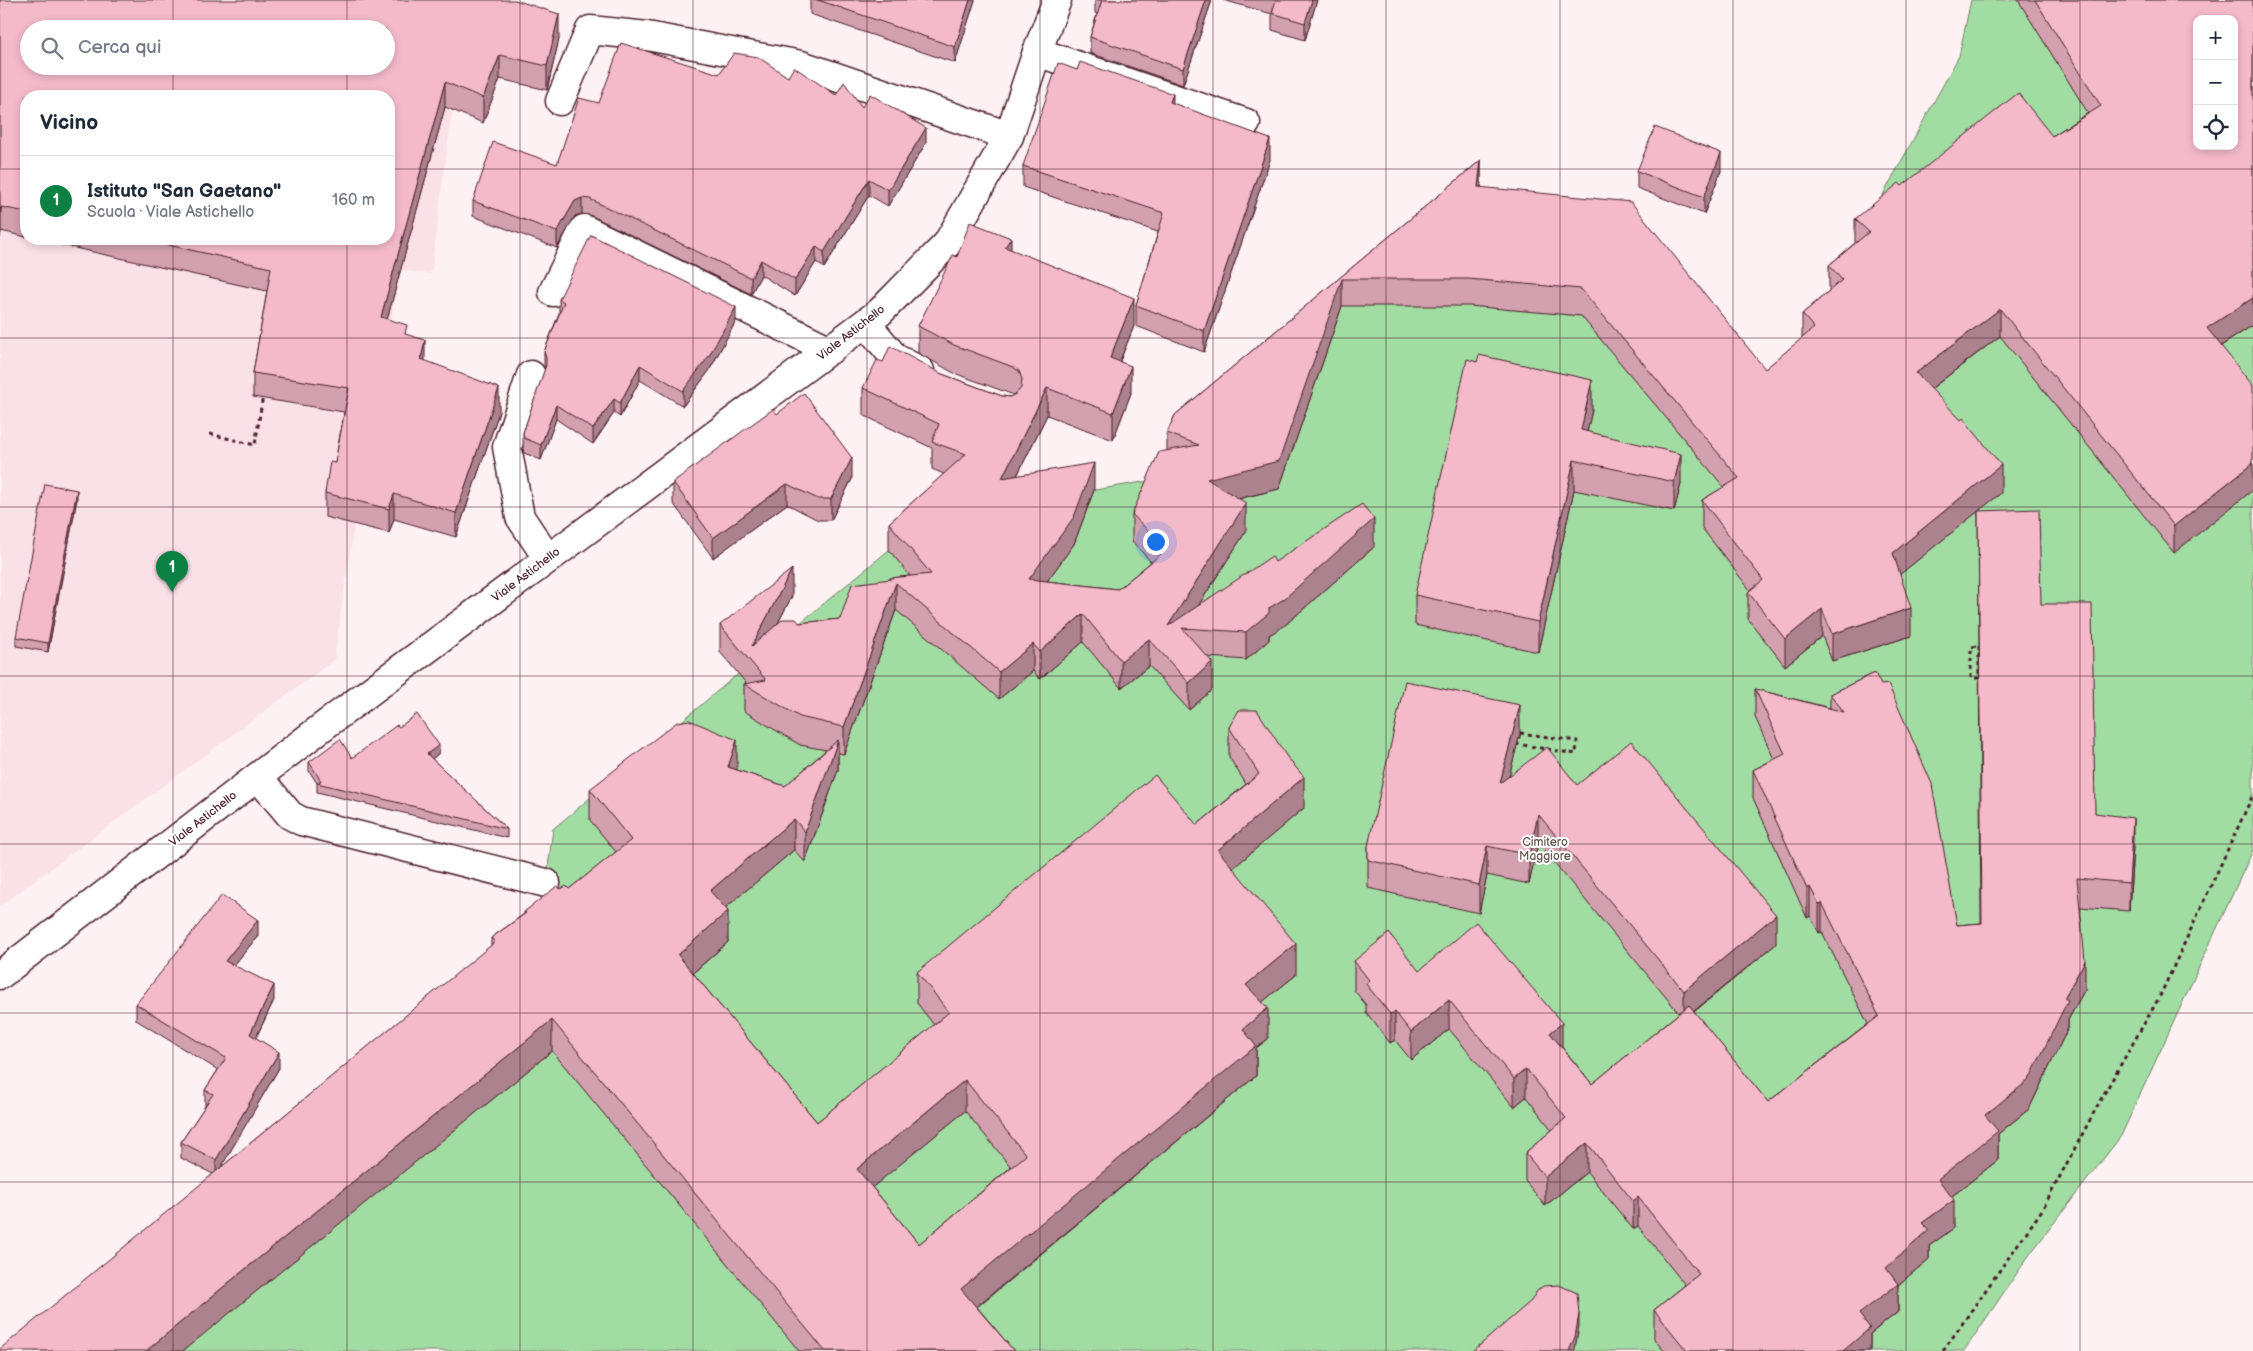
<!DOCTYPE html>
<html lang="it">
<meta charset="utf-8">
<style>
:root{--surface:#fff;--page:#f6f6f7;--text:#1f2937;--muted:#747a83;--line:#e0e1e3;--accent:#0b8043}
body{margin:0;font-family:"Balsamiq Sans",sans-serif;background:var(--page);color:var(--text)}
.controls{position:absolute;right:15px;top:15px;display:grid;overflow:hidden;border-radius:10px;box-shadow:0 2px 8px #0003}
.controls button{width:45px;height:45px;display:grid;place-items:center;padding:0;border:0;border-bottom:1px solid var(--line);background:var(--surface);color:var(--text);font:25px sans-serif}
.you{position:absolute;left:1155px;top:541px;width:18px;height:18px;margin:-12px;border:4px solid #fff;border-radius:50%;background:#1a73e8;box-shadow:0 0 0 8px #1a73e833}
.badge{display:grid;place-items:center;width:32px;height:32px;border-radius:50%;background:var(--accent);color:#fff;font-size:16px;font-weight:700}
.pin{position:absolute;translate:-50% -41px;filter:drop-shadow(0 1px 2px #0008)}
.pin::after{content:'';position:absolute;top:26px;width:18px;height:15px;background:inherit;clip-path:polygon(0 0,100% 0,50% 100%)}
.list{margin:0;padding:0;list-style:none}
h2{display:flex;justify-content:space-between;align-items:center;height:65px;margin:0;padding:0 20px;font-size:21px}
h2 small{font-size:16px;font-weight:400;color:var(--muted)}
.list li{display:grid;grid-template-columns:32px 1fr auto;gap:15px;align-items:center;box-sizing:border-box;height:90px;padding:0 20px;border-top:1px solid var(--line)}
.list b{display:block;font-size:19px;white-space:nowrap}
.list p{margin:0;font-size:16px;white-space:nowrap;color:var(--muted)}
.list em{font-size:16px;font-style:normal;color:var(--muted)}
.icon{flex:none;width:28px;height:28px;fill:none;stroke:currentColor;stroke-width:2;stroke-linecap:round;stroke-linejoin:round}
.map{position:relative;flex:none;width:2253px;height:1351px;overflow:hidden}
.search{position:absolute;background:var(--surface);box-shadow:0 2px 8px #0003;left:20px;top:20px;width:375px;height:55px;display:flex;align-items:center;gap:12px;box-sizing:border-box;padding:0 18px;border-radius:28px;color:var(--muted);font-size:19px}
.panel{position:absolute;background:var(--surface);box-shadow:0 2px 8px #0003;left:20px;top:90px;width:375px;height:155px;border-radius:20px}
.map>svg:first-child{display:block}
</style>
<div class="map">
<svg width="2253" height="1351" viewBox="0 0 2253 1351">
<rect width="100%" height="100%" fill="#fdf1f4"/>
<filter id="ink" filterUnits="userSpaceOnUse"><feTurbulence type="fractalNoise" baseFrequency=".02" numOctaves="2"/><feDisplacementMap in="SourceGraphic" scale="10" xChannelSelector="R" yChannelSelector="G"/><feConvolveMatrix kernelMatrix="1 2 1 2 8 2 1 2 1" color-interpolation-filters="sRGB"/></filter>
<g filter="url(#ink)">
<path fill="#fae0e7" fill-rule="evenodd" d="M 510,0 L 469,117 L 452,111 L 431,274 L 400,270 L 354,525 L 334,660 L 0,906 L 0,238 L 28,74 L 22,24 ZM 29,29 L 386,29 L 386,66 L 29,66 ZM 26,96 L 389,96 L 389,239 L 26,239 Z"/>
<path fill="#a1dda3" stroke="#767e67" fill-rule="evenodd" d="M 1971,0 L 2253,0 L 2253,850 L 2121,1136 L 2030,1254 L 1964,1351 L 34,1351 L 536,934 L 546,883 L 553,829 L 738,674 L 889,550 L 932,512 L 974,510 L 1155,480 L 1251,379 L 1464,201 L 1770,401 L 1959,56 ZM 2197,19 L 2234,19 L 2234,146 L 2197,146 Z"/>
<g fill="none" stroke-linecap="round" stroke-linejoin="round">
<g stroke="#4a1f2b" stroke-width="31">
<path id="street" d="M 1037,52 L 1246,123
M 560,101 L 590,30 L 647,36 L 801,65 L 1009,136
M 553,292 L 584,229 L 830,350
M 866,323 L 895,358 L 920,371
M 531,375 L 507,447 L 520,517 L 548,559
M 258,777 L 290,815 L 301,821 L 546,883"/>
</g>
<g stroke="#4a1f2b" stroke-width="31">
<path id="secondary" d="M 0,975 L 321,728 L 880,312 L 947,244 L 1009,136 L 1037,52 L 1057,0"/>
</g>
<path stroke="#4a1f2b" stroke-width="3" stroke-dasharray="4 4" stroke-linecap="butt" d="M 210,434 L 255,445 L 263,395
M 1979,646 L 1979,678 L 1971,678 L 1971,647 Z
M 1520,733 L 1577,741 L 1576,754 L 1517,744 Z
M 1943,1351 L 2042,1210 L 2100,1101 L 2160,996 L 2253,795"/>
<use href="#street" stroke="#fff" stroke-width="28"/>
<use href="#secondary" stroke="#fff" stroke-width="28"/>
</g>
<path fill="#d2a0ae" stroke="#4a1f2b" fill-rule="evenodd" d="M 0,0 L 559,39 L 547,90 L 500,79 L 483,123 L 445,107 L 387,319 L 407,335 L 425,361 L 499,412 L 456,537 L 394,519 L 389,533 L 325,517 L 325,493 L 335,463 L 344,412 L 253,397 L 253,373 L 267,291 L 35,239 L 389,239 L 26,96 L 26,237 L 1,231 L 0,238 Z
M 810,0 L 975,0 L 955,63 L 810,14 Z
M 1095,0 L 1212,0 L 1183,85 L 1090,53 L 1090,37 L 1097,14 L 1095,13 Z
M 1223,0 L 1317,0 L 1305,40 L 1272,30 L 1272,14 Z
M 2018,0 L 2253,0 L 2253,325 L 2221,346 L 2174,553 L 2000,336 L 1931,389 L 2001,493 L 1978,511 L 2041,604 L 2095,813 L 2133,847 L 2129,911 L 2080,907 L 2085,989 L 2068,1020 L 2068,1028 L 2029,1109 L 1998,1134 L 1998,1160 L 1951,1197 L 1954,1228 L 1929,1246 L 1929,1259 L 1898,1285 L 1898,1312 L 1870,1334 L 1870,1351 L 1664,1351 L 1654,1339 L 1654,1310 L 1685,1285 L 1638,1226 L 1633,1229 L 1587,1172 L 1545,1206 L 1525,1181 L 1525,1153 L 1552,1130 L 1526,1097 L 1514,1107 L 1449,1029 L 1411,1060 L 1395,1040 L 1390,1043 L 1366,1012 L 1366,1005 L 1354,990 L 1354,961 L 1419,971 L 1562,1047 L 1592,1084 L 1679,1013 L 1538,843 L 1529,884 L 1487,875 L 1479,913 L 1368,888 L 1368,846 L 1520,734 L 1509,776 L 1577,785 L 1776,944 L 1694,1012 L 1768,1102 L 1868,1024 L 1822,932 L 1819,933 L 1810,916 L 1807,918 L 1753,798 L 1753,770 L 1774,759 L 1755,717 L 1755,689 L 1830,708 L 1830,694 L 1875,673 L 1957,925 L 1981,923 L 1978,511 L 1900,574 L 1911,636 L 1832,661 L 1822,636 L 1785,666 L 1748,619 L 1748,592 L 1750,590 L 1702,528 L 1702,500 L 1724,487 L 1581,316 L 1469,306 L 1342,306 L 1279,489 L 1238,499 L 1246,531 L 1198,606 L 1275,562 L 1374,547 L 1284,626 L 1269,635 L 1269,640 L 1246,660 L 1208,657 L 1212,690 L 1189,710 L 1149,666 L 1121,688 L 1083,642 L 1040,679 L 1033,671 L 999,699 L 896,610 L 844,754 L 838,753 L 838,770 L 805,862 L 794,850 L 725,908 L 728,942 L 693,973 L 817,1122 L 934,1025 L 917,1003 L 917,972 L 1197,825 L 1246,784 L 1229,757 L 1229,727 L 1304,808 L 1232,868 L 1296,975 L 1262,1002 L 1268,1039 L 1256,1048 L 1256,1076 L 977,1307 L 1014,1351 L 799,1351 L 552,1051 L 227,1314 L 213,1174 L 181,1158 L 181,1142 L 205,1106 L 205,1090 L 218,1070 L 136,1020 L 136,1004 L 258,936 L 234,965 L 274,1000 L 256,1038 L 279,1068 L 220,1168 L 491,946 L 491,938 L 524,914 L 524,912 L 561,889 L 569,889 L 616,852 L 590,820 L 590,789 L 737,770 L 785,786 L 826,750 L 800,745 L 744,711 L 744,684 L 746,683 L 720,652 L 720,625 L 792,596 L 778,623 L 799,623 L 840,619 L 890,579 L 890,578 L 910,576 L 889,550 L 889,523 L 944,474 L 932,469 L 932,448 L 863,415 L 863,388 L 883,362 L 942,374 L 1002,396 L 1010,397 L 1014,395 L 954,373 L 918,353 L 918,326 L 957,257 L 1011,250 L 1134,326 L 1120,361 L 1131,393 L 1113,440 L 1047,415 L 1017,476 L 1094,490 L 1074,544 L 1047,581 L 1118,589 L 1151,562 L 1132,541 L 1132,514 L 1167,451 L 1167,433 L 1175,415 L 1481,160 L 1481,188 L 1765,369 L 1802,339 L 1802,314 L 1829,291 L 1829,265 L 1855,243 L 1855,219 L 1902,186 L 2052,136 L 2088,113 ZM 965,1111 L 1011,1167 L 919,1244 L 872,1187 Z
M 719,74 L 788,77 L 836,95 L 862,107 L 926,143 L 888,206 L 869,195 L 824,268 L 816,262 L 795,296 L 761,275 L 751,294 L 590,215 L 582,214 L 575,216 L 557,248 L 473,216 L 473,201 L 557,164 L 599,103 Z
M 1173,104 L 1270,160 L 1204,352 L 1136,326 L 1136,305 L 1158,232 L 1023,187 L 1023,166 Z
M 1637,171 L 1721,171 L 1704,214 L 1637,188 Z
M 559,299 L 736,321 L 709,371 L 683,406 L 640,380 L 620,417 L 614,413 L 593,444 L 556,419 L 541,460 L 524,453 L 523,448 L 523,433 L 545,369 L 544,367 L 544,352 L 559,313 Z
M 1592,410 L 1587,432 L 1681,484 L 1674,511 L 1574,490 L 1538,652 L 1415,625 L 1415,595 Z
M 777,414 L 852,479 L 831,520 L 818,520 L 787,504 L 713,558 L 673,503 L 673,482 Z
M 77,499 L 48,652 L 16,646 L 16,637 Z
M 439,753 L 432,759 L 507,829 L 507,838 L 317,792 L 317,783 L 309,771 L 309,762 L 352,758 Z"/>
<path fill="#ab828d" stroke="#4a1f2b" d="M 970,0 L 975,0 L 955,63 L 955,47 Z
M 1206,0 L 1212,0 L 1183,85 L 1183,69 Z
M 1312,0 L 1317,0 L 1305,40 L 1305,23 Z
M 559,14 L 559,39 L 547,90 L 547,66 Z
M 500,55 L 500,79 L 483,123 L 483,98 Z
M 445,82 L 445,107 L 381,342 L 381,317 Z
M 1173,94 L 1173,115 L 1170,102 Z
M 926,128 L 926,143 L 888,206 L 888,190 Z
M 1270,139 L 1270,160 L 1204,352 L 1204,331 Z
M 1721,153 L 1721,171 L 1704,214 L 1704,197 Z
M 1481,160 L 1481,187 L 1478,187 Z
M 869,179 L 869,195 L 824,268 L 824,252 Z
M 582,198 L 582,214 L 575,216 L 557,248 L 557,232 L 575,201 Z
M 1,207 L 1,231 L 0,238 L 0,214 Z
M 1011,238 L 1011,265 L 1005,247 Z
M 816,247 L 816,262 L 795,296 L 795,280 Z
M 761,260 L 761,275 L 751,294 L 751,278 Z
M 1342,279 L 1342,306 L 1279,489 L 1207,506 L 1207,479 Z
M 1134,298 L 1134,326 L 1110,385 L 1110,358 Z
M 2253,298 L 2253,325 L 2207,355 L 2207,328 Z
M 736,307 L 736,321 L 709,371 L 683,406 L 683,391 Z
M 2000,309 L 2000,336 L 1916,400 L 1916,373 Z
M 425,340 L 425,364 L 421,359 Z
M 640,365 L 640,380 L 620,417 L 620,403 Z
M 1131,366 L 1131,393 L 1113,440 L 1113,413 Z
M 1592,380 L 1592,410 L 1581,460 L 1581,430 Z
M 499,388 L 499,412 L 456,537 L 456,513 Z
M 1047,388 L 1047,415 L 1002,506 L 1002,478 Z
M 614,399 L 614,413 L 593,444 L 593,429 Z
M 556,405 L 556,419 L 541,460 L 541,445 Z
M 1681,454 L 1681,484 L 1674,511 L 1674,482 Z
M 852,458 L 852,479 L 831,520 L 831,499 Z
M 1574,460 L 1574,490 L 1538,652 L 1538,622 Z
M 1094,463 L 1094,490 L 1074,544 L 1029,606 L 1029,579 Z
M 2253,463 L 2253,490 L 2174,553 L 2174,526 Z
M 2001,465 L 2001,493 L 1893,580 L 1893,553 Z
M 787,484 L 787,504 L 713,558 L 713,538 Z
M 77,490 L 77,499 L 48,652 L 48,643 Z
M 394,494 L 394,519 L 389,533 L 389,509 Z
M 1246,503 L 1246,531 L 1184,628 L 1168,626 Z
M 1374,519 L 1374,547 L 1284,626 L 1269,635 L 1269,640 L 1246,660 L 1246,632 L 1269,608 Z
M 792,569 L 792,596 L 755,667 L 752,646 Z
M 896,583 L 896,610 L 844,754 L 844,727 Z
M 1911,608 L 1911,636 L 1832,661 L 1832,634 Z
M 1822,609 L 1822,636 L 1785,666 L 1785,639 Z
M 1083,614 L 1083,642 L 1040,679 L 1040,652 Z
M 1149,639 L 1149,666 L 1121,688 L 1121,661 Z
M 1033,644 L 1033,671 L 999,699 L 999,672 Z
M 1212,662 L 1212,690 L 1189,710 L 1189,683 Z
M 1520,705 L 1520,734 L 1500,812 L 1500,783 Z
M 737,740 L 737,771 L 728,767 Z
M 838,740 L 838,770 L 805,862 L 805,832 Z
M 439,745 L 439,753 L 427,763 L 427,754 Z
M 1304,777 L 1304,808 L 1218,881 L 1218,850 Z
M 1538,814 L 1538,843 L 1529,884 L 1529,855 Z
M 2133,818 L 2133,847 L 2129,911 L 2129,883 Z
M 794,819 L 794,850 L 710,921 L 710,891 Z
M 1487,846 L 1487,875 L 1479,913 L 1479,885 Z
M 1810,887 L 1810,916 L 1807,918 L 1807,889 Z
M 1822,903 L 1822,932 L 1819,933 L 1819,904 Z
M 728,911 L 728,942 L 678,986 L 678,955 Z
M 1776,915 L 1776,944 L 1684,1019 L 1684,991 Z
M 258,920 L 258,936 L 225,976 L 225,961 Z
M 1296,944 L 1296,975 L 1246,1015 L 1246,985 Z
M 2085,961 L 2085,989 L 2068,1020 L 2068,1028 L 2029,1109 L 1998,1134 L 1998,1160 L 1938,1207 L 1938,1179 L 1985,1115 L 2064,998 Z
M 274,985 L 274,1000 L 250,1050 L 250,1034 Z
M 1449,1000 L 1449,1029 L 1411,1060 L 1411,1032 Z
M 1268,1008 L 1268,1039 L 1256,1048 L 1256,1076 L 961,1319 L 961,1289 L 1243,1029 Z
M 1395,1012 L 1395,1040 L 1390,1043 L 1390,1014 Z
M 552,1020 L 552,1051 L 183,1351 L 146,1351 L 227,1284 Z
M 1562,1023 L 1562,1051 L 1550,1033 Z
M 279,1052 L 279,1068 L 216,1176 L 216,1160 Z
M 1526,1069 L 1526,1097 L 1514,1107 L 1514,1079 Z
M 965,1080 L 965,1111 L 857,1200 L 857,1169 Z
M 1587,1143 L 1587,1172 L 1545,1206 L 1545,1177 Z
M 1638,1197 L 1638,1226 L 1633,1229 L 1633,1201 Z
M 1954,1200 L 1954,1228 L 1929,1246 L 1929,1259 L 1898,1285 L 1898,1312 L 1870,1334 L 1870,1351 L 1843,1351 L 1859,1314 L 1886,1268 L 1922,1223 Z
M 1579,1314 L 1579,1326 L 1575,1349 L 1574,1351 L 1569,1351 Z"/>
<path fill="#f4baca" stroke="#4a1f2b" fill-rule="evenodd" d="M 0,0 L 515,0 L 559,14 L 547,66 L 500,55 L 483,98 L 445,82 L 381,317 L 407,325 L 405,334 L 425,340 L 421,359 L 499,388 L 456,513 L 394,494 L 389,509 L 325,493 L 330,462 L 335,463 L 349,388 L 253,373 L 271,268 L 142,239 L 389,239 L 389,96 L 26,96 L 26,212 L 1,207 L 0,214 ZM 29,29 L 386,29 L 386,66 L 29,66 Z
M 818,0 L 970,0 L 955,47 Z
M 1102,0 L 1206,0 L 1183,69 L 1090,37 Z
M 1276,0 L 1312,0 L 1305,23 L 1272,13 Z
M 2035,0 L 2253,0 L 2253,298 L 2207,328 L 2253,386 L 2253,463 L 2174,526 L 2000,309 L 1916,373 L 1961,420 L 1963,418 L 2001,465 L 1893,553 L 1911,608 L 1832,634 L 1822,609 L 1785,639 L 1748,592 L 1763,580 L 1702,500 L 1739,478 L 1581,289 L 1469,279 L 1342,279 L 1279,461 L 1207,479 L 1246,503 L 1168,626 L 1272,556 L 1275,562 L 1362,504 L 1374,519 L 1284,599 L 1269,608 L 1269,613 L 1246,632 L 1182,628 L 1212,662 L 1189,683 L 1149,639 L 1121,661 L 1083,614 L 1040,652 L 1033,644 L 999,672 L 896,583 L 844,727 L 800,717 L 744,684 L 766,680 L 720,625 L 792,569 L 752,646 L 783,619 L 796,619 L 799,623 L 840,619 L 852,584 L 891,579 L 890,578 L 931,574 L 889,523 L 966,454 L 932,442 L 939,424 L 863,388 L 877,360 L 883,362 L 890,346 L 942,374 L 1002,396 L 1010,397 L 1017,393 L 1021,388 L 1022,379 L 1019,371 L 1013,367 L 954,345 L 918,326 L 953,255 L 957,257 L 970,222 L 1011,238 L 1005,247 L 1134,298 L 1110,358 L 1131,366 L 1113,413 L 1047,388 L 1002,478 L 1094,463 L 1074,517 L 1029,579 L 1118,589 L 1166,550 L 1132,514 L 1159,452 L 1199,445 L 1167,433 L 1175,415 L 1481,160 L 1478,187 L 1631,202 L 1765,369 L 1814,328 L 1802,314 L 1842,280 L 1829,265 L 1869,232 L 1855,219 L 1899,183 L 1902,186 L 2018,93 L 2052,136 L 2101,106 ZM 2197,19 L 2234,19 L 2234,146 L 2197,146 Z
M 621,43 L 719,74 L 734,53 L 758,57 L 788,77 L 794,67 L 836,95 L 844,82 L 862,107 L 870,94 L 926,128 L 888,190 L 869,179 L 824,252 L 816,247 L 795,280 L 761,260 L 751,278 L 590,199 L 582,198 L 575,201 L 557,232 L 473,201 L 493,142 L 557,164 L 579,98 L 599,103 Z
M 1080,62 L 1173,94 L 1170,102 L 1270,139 L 1204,331 L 1136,305 L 1164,213 L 1023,166 L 1058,63 L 1077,70 Z
M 1655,127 L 1721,153 L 1704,197 L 1637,171 Z
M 591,235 L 736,307 L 709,356 L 683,391 L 640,365 L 620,403 L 614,399 L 593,429 L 556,405 L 541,445 L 524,438 L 523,433 L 546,365 L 546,358 L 544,352 L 564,302 L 559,299 Z
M 1479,355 L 1592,380 L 1581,430 L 1681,454 L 1674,482 L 1574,460 L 1538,622 L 1415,595 L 1467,359 L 1477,362 Z
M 804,393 L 852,458 L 831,499 L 818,499 L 787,484 L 713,538 L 673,482 L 773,409 L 777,414 Z
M 45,484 L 77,490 L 48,643 L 16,637 Z
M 2039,509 L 2041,604 L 2092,604 L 2095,813 L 2133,818 L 2129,883 L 2077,878 L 2085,961 L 2064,998 L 2068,1000 L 2029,1080 L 1985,1115 L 1998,1131 L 1938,1179 L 1954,1200 L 1922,1223 L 1929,1230 L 1886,1268 L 1898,1284 L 1859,1314 L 1870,1328 L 1843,1351 L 1687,1351 L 1654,1310 L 1699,1274 L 1638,1197 L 1633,1201 L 1587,1143 L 1545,1177 L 1525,1153 L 1566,1118 L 1526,1069 L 1514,1079 L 1449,1000 L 1411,1032 L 1395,1012 L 1390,1014 L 1366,984 L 1369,980 L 1354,961 L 1389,933 L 1419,971 L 1476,922 L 1562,1023 L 1550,1033 L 1592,1084 L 1689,1005 L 1768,1102 L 1879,1016 L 1822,903 L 1819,904 L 1810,887 L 1807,889 L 1753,770 L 1785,754 L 1755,689 L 1844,712 L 1830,694 L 1875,673 L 1881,685 L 1888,684 L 1932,784 L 1957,925 L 1982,923 L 1978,511 Z
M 1405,681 L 1520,705 L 1500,783 L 1547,747 L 1577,785 L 1631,741 L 1776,915 L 1684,991 L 1538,814 L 1529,855 L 1487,846 L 1479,885 L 1368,860 L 1368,846 Z
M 1239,710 L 1257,710 L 1287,757 L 1304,777 L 1218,850 L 1296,944 L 1246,985 L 1268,1008 L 1243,1029 L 1256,1046 L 961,1289 L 1014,1351 L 825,1351 L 552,1020 L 227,1284 L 146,1351 L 0,1351 L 0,1349 L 495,942 L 491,938 L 526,913 L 524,912 L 557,886 L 561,889 L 566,886 L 569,889 L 631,840 L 590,789 L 677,722 L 689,720 L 737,740 L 728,767 L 785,786 L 838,740 L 805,832 L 794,819 L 710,891 L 728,911 L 678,955 L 817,1122 L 949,1012 L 917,972 L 1155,775 L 1197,825 L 1259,774 L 1229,727 ZM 965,1080 L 1026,1155 L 919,1244 L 857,1169 Z
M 417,714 L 439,745 L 427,754 L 507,829 L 317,783 L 321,781 L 309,762 L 340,739 L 352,758 L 397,725 L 399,727 Z
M 222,895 L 258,920 L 225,961 L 274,985 L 250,1034 L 279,1052 L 216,1160 L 181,1142 L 213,1094 L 205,1090 L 226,1058 L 136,1004 Z
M 1559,1285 L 1577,1293 L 1579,1314 L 1575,1337 L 1569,1351 L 1473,1351 L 1531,1301 L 1537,1291 L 1543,1286 Z"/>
</g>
<path fill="none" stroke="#4a1f2b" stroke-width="1" stroke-opacity="0.55" d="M 173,0 L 173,29M 347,0 L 347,29M 520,0 L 520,1351M 693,0 L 693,1351M 867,0 L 867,1351M 1040,0 L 1040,1351M 1213,0 L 1213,1351M 1386,0 L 1386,1351M 1560,0 L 1560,1351M 1733,0 L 1733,1351M 1906,0 L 1906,1351M 2080,0 L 2080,1351M 173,66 L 173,96M 347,66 L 347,96M 0,169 L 26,169M 389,169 L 2253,169M 173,239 L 173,1351M 347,239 L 347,1351M 0,338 L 2253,338M 0,507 L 2253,507M 0,676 L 2253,676M 0,844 L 2253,844M 0,1013 L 2253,1013M 0,1182 L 2253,1182"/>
<g text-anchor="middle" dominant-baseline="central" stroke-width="4" stroke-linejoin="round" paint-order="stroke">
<g font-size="12" fill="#4a1f2b" stroke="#fff">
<text transform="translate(851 333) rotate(-38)">Viale Astichello</text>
<text transform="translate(526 575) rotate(-37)">Viale Astichello</text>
<text transform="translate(203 819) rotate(-38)">Viale Astichello</text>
</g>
<g font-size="12" fill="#64584f" stroke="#fff">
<text x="1545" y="842">Cimitero<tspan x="1545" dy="14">Maggiore</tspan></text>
</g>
</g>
</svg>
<div class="controls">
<button>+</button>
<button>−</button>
<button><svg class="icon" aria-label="locate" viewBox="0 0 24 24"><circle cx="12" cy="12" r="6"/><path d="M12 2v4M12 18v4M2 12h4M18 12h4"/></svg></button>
</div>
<div class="you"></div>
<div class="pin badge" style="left:172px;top:592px">1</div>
<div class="search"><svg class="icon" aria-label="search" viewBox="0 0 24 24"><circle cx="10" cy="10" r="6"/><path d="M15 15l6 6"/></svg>Cerca qui</div>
<section class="panel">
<h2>Vicino<small></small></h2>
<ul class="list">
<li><span class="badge">1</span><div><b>Istituto &quot;San Gaetano&quot;</b><p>Scuola · Viale Astichello</p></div><em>160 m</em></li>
</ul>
</section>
</div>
